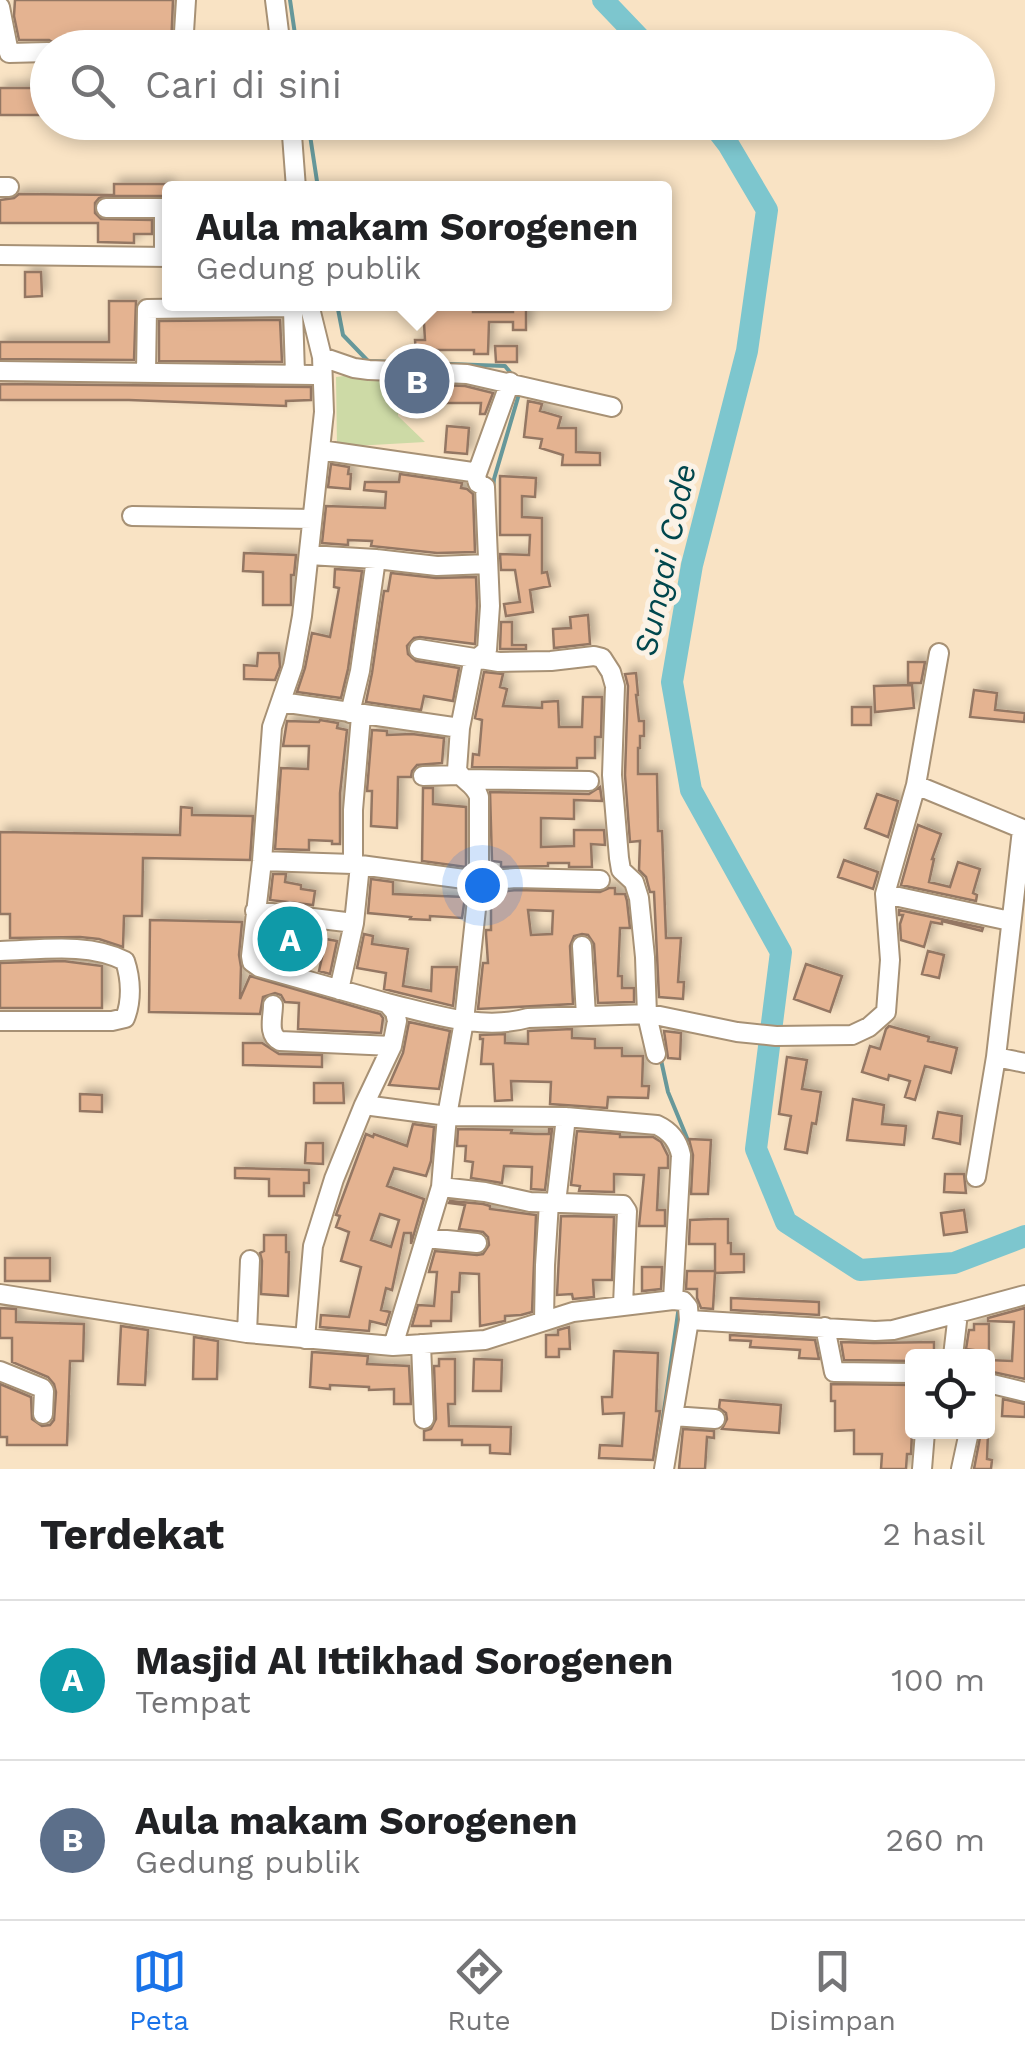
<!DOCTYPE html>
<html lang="id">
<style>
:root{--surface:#fff;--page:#f6f6f6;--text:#202124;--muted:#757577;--line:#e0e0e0;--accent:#1a73e8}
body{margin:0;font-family:"Work Sans",sans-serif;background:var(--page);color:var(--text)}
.controls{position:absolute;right:30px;bottom:30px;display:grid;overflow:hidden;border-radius:10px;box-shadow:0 5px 15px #0003}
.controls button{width:90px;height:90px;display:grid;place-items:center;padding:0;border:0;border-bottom:2px solid var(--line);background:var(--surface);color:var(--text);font:50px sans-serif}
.you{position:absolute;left:482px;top:885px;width:35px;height:35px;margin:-25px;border:8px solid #fff;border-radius:50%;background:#1a73e8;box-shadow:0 0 0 15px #1a73e833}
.badge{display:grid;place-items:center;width:65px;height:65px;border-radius:50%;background:var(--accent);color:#fff;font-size:32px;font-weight:700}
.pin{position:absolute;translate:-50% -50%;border:5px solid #fff;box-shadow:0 2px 10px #0006}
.popup{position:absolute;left:162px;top:181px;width:510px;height:130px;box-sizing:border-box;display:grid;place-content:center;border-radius:10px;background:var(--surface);filter:drop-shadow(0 2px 8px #0005);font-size:32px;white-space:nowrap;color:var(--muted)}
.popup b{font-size:38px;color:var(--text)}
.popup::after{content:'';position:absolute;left:50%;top:100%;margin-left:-20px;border:20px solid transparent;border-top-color:var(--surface)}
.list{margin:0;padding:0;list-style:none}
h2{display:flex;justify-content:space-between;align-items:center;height:130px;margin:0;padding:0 40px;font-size:42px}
h2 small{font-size:32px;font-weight:400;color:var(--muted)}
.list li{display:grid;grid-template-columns:65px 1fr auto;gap:30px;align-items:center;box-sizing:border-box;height:160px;padding:0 40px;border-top:2px solid var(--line)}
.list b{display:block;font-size:38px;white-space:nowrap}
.list p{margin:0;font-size:32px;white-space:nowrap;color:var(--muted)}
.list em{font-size:32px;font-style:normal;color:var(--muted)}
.icon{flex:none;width:55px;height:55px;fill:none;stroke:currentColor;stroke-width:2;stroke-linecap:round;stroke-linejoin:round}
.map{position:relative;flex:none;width:1025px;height:1469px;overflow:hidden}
.search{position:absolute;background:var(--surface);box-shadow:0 5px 15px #0003;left:30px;right:30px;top:30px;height:110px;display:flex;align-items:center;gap:25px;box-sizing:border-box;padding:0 35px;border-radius:55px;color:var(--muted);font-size:38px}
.sheet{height:450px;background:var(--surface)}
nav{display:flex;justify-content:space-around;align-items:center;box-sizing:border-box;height:140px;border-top:2px solid var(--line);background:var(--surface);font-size:28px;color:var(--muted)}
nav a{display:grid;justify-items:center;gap:5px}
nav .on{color:var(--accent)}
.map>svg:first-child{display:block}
</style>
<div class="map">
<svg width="1025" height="1469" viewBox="0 0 1025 1469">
<defs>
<filter id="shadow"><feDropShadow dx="5" dy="-5" stdDeviation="5" flood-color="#0004"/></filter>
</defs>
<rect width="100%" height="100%" fill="#f9e3c4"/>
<path fill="#cddaa6" d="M 367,373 L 398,374 L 398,416 L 425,442 L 337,447 L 336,377 Z"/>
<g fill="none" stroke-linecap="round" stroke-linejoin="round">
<path stroke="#67989a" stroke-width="4" d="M 290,0 L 297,48
M 308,122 L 318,188
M 337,304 L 343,335 L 368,361 L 505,366 L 514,377
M 493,490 L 494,479 L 519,394
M 661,1060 L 668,1092 L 687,1138 L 686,1146
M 658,1454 L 679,1306"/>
<path stroke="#7dc6ce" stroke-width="22" d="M 603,0 L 649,48
M 711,122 L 728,144 L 767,210 L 747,351 L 692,565 L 672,682 L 691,790 L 781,952 L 756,1149 L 786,1222 L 860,1270 L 954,1263 L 1025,1236"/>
</g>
<path fill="#e4b391" stroke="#947763" stroke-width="2.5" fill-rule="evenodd" filter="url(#shadow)" d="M 15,0 L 173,0 L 171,47 L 59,46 L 49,40 L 19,40 L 14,16 Z
M 0,88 L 48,88 L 48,115 L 0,115 Z
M 114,184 L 168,184 L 168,196 L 106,196 L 99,198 L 95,203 L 95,213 L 101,219 L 152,220 L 152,234 L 134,234 L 134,243 L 98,242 L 98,223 L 0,223 L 0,200 L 14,198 L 19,194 L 114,195 Z
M 25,272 L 41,272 L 42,296 L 25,297 Z
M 109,301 L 136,301 L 134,360 L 0,359 L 0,342 L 109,342 Z
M 461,306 L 473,307 L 473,312 L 513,312 L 513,309 L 526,309 L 526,330 L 513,330 L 513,322 L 489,322 L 488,354 L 474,354 L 474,350 L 437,350 L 437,353 L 416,354 L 415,340 L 425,340 L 423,307 Z
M 263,320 L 280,320 L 282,362 L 159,361 L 159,321 Z
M 495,346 L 517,346 L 517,362 L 496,362 Z
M 0,384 L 311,387 L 311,400 L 286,401 L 286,406 L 129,400 L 0,400 Z
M 441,385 L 465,386 L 493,393 L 485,414 L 480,414 L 481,403 L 436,403 L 436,392 L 441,392 Z
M 528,401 L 542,404 L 540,411 L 561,417 L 558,428 L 576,428 L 576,452 L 600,453 L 600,465 L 562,465 L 563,455 L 540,448 L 542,439 L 524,437 Z
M 447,426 L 469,428 L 467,454 L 445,452 Z
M 331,464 L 349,467 L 348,474 L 351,474 L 350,489 L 328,487 Z
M 400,474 L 462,483 L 461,488 L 467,489 L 473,494 L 475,552 L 437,553 L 371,546 L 372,541 L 348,540 L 348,545 L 322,543 L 326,506 L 385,508 L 386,492 L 364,490 L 365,482 L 399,482 Z
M 500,476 L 536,478 L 535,497 L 522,496 L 522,517 L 542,518 L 542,573 L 547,572 L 550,586 L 530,590 L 533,612 L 506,616 L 504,604 L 520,602 L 515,570 L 501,570 L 500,554 L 529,555 L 530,535 L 500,535 Z
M 244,553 L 296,555 L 294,575 L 291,575 L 291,605 L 263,605 L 263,572 L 243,571 Z
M 335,569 L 362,571 L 348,669 L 341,698 L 297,692 L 305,668 L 312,633 L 330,637 L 339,588 L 334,587 Z
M 391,573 L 436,578 L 476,577 L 477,606 L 475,644 L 420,637 L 414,638 L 407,646 L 408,654 L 416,661 L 459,668 L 453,701 L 424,696 L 421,710 L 366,702 L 372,673 L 384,591 L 388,591 Z
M 588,615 L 590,644 L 554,648 L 553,629 L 571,628 L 570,617 Z
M 501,622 L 512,622 L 512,645 L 526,645 L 526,649 L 500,649 Z
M 258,653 L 279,653 L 280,667 L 275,680 L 244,679 L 244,665 L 257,666 Z
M 908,662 L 925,662 L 921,683 L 908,683 Z
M 484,672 L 503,674 L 500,687 L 507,689 L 503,706 L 542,708 L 542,702 L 558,701 L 559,727 L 582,727 L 583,697 L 602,697 L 601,737 L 595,737 L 595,758 L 577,758 L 577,768 L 472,767 L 473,754 L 479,755 L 482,720 L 475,718 Z
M 636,673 L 638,695 L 636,695 L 639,721 L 644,721 L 644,736 L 640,736 L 640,748 L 638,748 L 638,774 L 657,774 L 658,831 L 662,831 L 666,938 L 681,938 L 678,982 L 684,982 L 683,999 L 659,997 L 654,892 L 650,892 L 646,877 L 639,870 L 640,841 L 630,842 L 625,775 L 628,686 L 625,674 Z
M 912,685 L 914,708 L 875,712 L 874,686 Z
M 974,690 L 997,693 L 995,710 L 1025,713 L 1024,722 L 970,717 Z
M 852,707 L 871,707 L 871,725 L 852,725 Z
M 320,720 L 338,723 L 337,728 L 347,730 L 340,793 L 340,844 L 332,844 L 332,841 L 309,840 L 309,850 L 275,849 L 281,768 L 308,769 L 309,746 L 283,746 L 287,721 L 319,722 Z
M 372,730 L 387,731 L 387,735 L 412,734 L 444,738 L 442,763 L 417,765 L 412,771 L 411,777 L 398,777 L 397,828 L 371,826 L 372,791 L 367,791 Z
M 600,787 L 602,801 L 574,800 L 574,819 L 541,818 L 541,847 L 574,846 L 574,830 L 604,830 L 605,845 L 591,844 L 592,867 L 569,867 L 569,863 L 548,863 L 548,866 L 501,867 L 501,862 L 492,861 L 490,792 L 589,794 Z
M 423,788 L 433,788 L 433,804 L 466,807 L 466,867 L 422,861 Z
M 877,794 L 898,801 L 888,837 L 865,828 Z
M 181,807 L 192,808 L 192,815 L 253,816 L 250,860 L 143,858 L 142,916 L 124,916 L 123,947 L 99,939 L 80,937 L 10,938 L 10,914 L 0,914 L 0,832 L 180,835 Z
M 918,825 L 941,834 L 932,859 L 934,859 L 929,882 L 950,887 L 958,862 L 980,869 L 973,893 L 977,895 L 976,901 L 901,885 Z
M 844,860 L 878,872 L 873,889 L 838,877 Z
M 273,874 L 286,874 L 285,882 L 301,885 L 301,889 L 315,891 L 313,905 L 270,900 Z
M 371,879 L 393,882 L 393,894 L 465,897 L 462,918 L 430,916 L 430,920 L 410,919 L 411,917 L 368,913 Z
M 609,888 L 615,888 L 615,894 L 625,894 L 627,901 L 630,928 L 620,928 L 618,976 L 622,976 L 622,988 L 634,988 L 634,1002 L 598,1003 L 594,944 L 588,935 L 582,934 L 574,936 L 570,946 L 573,1004 L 478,1009 L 483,963 L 488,963 L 486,934 L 486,930 L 491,930 L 491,893 L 516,890 L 600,892 ZM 528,910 L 553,911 L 552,934 L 531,935 Z
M 899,910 L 983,928 L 982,931 L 942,921 L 942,924 L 931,922 L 924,947 L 901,940 L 900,924 L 903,915 L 899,915 Z
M 150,920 L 242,922 L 239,955 L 241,967 L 240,999 L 250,976 L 380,1014 L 383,1018 L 381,1033 L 298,1029 L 299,1003 L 285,1002 L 281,995 L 275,993 L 263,997 L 260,1014 L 149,1012 Z
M 267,926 L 308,930 L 296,959 L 291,956 L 288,962 L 264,955 Z
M 364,934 L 373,936 L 372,944 L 408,949 L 403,986 L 431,991 L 432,967 L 457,967 L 453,1006 L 384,989 L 386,973 L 357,968 Z
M 326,939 L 337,941 L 330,974 L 319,971 Z
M 928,951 L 944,955 L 939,978 L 922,974 Z
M 63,961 L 102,966 L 102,1008 L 0,1008 L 0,963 Z
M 806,964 L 842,976 L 830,1012 L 794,999 Z
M 409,1022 L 450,1031 L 439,1089 L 389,1085 L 403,1053 Z
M 889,1026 L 929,1037 L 928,1041 L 957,1048 L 951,1073 L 925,1066 L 915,1100 L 905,1097 L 910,1081 L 889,1075 L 888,1080 L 862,1072 L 870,1046 L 880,1049 L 886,1029 Z
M 572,1029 L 572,1038 L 595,1039 L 595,1048 L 622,1048 L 622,1056 L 643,1056 L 642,1086 L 649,1086 L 648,1098 L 608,1097 L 607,1108 L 550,1104 L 551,1082 L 511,1081 L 512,1100 L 495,1101 L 493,1064 L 481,1064 L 483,1039 L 480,1039 L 480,1035 L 505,1034 L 505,1043 L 528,1044 L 528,1031 Z
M 664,1031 L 681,1033 L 680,1059 L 668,1058 Z
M 243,1043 L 262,1043 L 279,1054 L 322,1055 L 322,1067 L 243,1065 Z
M 787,1057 L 807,1060 L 802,1089 L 821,1092 L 816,1124 L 812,1123 L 807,1153 L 785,1149 L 791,1116 L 779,1114 Z
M 314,1083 L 343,1083 L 344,1103 L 314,1103 Z
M 80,1094 L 102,1095 L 102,1112 L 80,1111 Z
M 853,1099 L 884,1105 L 882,1124 L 906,1126 L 904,1145 L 847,1140 Z
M 938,1112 L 962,1116 L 960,1144 L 933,1138 Z
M 413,1124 L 434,1127 L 431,1161 L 426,1176 L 394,1168 L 387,1186 L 424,1199 L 411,1244 L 411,1233 L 404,1233 L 392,1290 L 386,1288 L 381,1310 L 390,1312 L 386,1325 L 370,1321 L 369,1331 L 320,1327 L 321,1315 L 349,1317 L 361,1267 L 341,1261 L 349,1232 L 336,1227 L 340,1216 L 336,1215 L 366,1134 L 373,1137 L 374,1134 L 407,1146 ZM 380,1214 L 399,1220 L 391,1247 L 371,1240 Z
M 458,1129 L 512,1130 L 511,1133 L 535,1134 L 549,1134 L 549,1129 L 552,1129 L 545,1190 L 531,1189 L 532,1167 L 504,1166 L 502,1183 L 471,1178 L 473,1162 L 465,1161 L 466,1146 L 457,1146 Z
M 577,1131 L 620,1134 L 620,1137 L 653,1137 L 661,1142 L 668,1156 L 668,1168 L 659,1168 L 657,1210 L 665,1210 L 665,1226 L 639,1226 L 644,1175 L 614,1174 L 614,1192 L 579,1191 L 580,1186 L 571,1185 Z
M 689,1139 L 711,1140 L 708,1194 L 691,1194 L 693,1155 Z
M 306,1143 L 323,1143 L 323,1164 L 305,1163 Z
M 235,1168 L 309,1170 L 309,1183 L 304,1183 L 304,1196 L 269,1196 L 269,1179 L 235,1178 Z
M 945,1174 L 964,1174 L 966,1193 L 944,1192 Z
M 450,1201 L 483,1204 L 490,1206 L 490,1209 L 536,1215 L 532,1312 L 521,1315 L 505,1316 L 505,1321 L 480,1326 L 479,1274 L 460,1273 L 459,1292 L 452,1292 L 451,1321 L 431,1321 L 431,1326 L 412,1326 L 418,1305 L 434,1306 L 437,1272 L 429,1272 L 435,1251 L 477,1255 L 483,1254 L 489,1245 L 488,1237 L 483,1232 L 459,1229 L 465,1205 L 449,1203 Z
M 964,1210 L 967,1232 L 944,1235 L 941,1213 Z
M 561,1216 L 614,1217 L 612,1280 L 593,1280 L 594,1297 L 573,1299 L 572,1294 L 557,1295 Z
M 714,1219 L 728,1219 L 728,1243 L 731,1243 L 731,1254 L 744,1254 L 744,1272 L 715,1273 L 713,1309 L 701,1308 L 697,1298 L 697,1289 L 686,1289 L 687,1271 L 715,1271 L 715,1244 L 689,1244 L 690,1220 Z
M 264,1235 L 286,1235 L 286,1252 L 289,1252 L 288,1296 L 261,1294 L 262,1261 L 260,1253 L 264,1251 Z
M 5,1258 L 50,1258 L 50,1281 L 5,1281 Z
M 642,1267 L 662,1267 L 661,1289 L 642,1291 Z
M 731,1298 L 819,1302 L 819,1315 L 731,1310 Z
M 0,1308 L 16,1309 L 16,1322 L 84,1324 L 83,1361 L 70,1361 L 67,1445 L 7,1445 L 7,1437 L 0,1437 L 0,1384 L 31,1397 L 32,1419 L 42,1426 L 50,1425 L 54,1420 L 56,1392 L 54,1384 L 48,1377 L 12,1362 L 12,1338 L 0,1338 Z
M 1025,1308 L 1025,1379 L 988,1371 L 988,1360 L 1012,1361 L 1014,1322 L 988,1321 L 988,1318 Z
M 974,1324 L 989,1324 L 989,1354 L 974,1354 L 974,1350 L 966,1349 L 969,1330 L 974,1330 Z
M 121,1326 L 148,1330 L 145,1385 L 118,1384 Z
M 569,1327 L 570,1349 L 559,1349 L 559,1357 L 546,1357 L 546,1335 L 558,1335 L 558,1330 Z
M 730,1335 L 815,1340 L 819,1359 L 799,1358 L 800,1350 L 750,1347 L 751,1341 L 730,1340 Z
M 194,1337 L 218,1341 L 217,1379 L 193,1379 Z
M 841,1342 L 874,1343 L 934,1342 L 934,1356 L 912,1356 L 912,1361 L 844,1360 Z
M 614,1351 L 658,1353 L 656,1411 L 660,1411 L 653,1460 L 599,1458 L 600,1445 L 622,1446 L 624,1413 L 603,1414 L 602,1397 L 612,1397 Z
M 312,1352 L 368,1356 L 367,1364 L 409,1366 L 411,1404 L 394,1404 L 394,1389 L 369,1390 L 369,1387 L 330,1385 L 330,1389 L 310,1387 Z
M 439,1359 L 455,1359 L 455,1404 L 448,1404 L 449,1426 L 511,1427 L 510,1454 L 490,1453 L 490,1445 L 462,1445 L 462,1440 L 424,1440 L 424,1431 L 431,1429 L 436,1419 L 434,1366 L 439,1366 Z
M 474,1359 L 502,1360 L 501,1391 L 473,1391 Z
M 831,1384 L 912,1385 L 912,1432 L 911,1454 L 907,1454 L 906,1469 L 881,1469 L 882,1454 L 854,1454 L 854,1430 L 835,1431 L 835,1401 L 831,1401 Z
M 1003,1399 L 1025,1404 L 1025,1417 L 1002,1416 Z
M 720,1400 L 781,1405 L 779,1433 L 722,1429 L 727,1419 L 726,1413 L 719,1408 Z
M 683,1429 L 714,1431 L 714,1438 L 707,1437 L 705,1469 L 679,1469 Z
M 981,1432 L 988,1433 L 987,1459 L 992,1460 L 991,1469 L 974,1469 Z"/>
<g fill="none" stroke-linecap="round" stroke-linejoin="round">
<g stroke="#a79175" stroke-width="22">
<path id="minor" d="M 275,0 L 281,48
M 0,7 L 9,53 L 48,52
M 183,48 L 186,0
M 291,122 L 296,188
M 0,187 L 9,187
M 106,208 L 164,208 L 164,257
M 0,255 L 170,257
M 322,357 L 354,368 L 369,370 L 467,374 L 612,407
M 0,371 L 315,375
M 146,372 L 147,309 L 289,307 L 293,310 L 295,374
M 320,450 L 472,472 L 476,476 L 478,483 L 485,487 L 490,606 L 487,650 L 473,662 L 460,728
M 476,476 L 510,382
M 132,516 L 312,519
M 309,555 L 376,559 L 437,566 L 488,564
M 419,649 L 499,662 L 551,661 L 594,656 L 602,658 L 611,672 L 615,686 L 612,775 L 619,858 L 621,870 L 634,882 L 639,898 L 645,957 L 647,1015 L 656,1054
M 281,702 L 460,728 L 457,770 C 462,781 475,783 479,797 L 479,881 L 464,1021 L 447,1116 L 441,1187 L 393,1346
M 350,713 L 360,671 L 376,559
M 423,776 L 460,775
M 467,779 L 589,781
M 916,785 L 1025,830
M 262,861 L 353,864 L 479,881 L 516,878 L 600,880
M 353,864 L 353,810 L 361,716
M 885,894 L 1010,921
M 255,911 L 354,923
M 582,946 L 586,1016
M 0,951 C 40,950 88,942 125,961 C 131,979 132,1001 125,1018 L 112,1021 L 0,1021
M 339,990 L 354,923 L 360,865
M 387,1003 C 433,1014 482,1031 528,1018 L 650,1014 L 737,1032 L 776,1036 L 852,1035 L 869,1027 L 886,1012 L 890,960 L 885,894 L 916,785 L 939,653
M 273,1005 C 273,1017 267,1035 280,1041 L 392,1046
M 996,1057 L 1025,1063
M 364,1105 L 447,1116 L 566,1117 L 657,1125 C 670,1131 678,1141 681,1155 L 673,1300
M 976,1177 L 996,1057 L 1022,830
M 441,1187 L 485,1192 L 530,1202 L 623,1205 L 627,1211 L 623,1305
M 556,1203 L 566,1117
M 426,1238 L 477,1243
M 0,1294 L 247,1333 L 393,1346 L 485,1340 L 573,1312 L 673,1300 L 683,1301 L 688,1307 L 689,1320 L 664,1469
M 689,1320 L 875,1331 L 893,1330 L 958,1313
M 544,1321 L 545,1265 L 549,1203
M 825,1327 L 834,1372 L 912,1373
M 247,1333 L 250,1260
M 305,1339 L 313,1246 L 334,1179 L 364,1105 L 392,1046 L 397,1021 L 395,1012 L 387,1003 L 259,967 L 252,962 L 251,956 L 262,861 L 272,727 L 293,666 L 302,616 L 324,412 L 322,357 L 309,304
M 421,1344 L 424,1419
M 953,1356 L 958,1313 L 1025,1295
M 0,1371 L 42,1388 L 44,1391 L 43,1414
M 988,1383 L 1025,1392
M 673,1416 L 715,1419
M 922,1469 L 925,1432
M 961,1469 L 969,1432"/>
</g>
<use href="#minor" stroke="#fff" stroke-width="18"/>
</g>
<g text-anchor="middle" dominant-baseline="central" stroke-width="10" stroke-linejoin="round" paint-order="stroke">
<g font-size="32" font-style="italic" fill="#00474d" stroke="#fbf2e6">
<text transform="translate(665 560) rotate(-78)">Sungai Code</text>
</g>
</g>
</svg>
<div class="controls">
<button><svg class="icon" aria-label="locate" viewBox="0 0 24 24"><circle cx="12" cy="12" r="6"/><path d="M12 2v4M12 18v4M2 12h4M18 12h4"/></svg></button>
</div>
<div class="you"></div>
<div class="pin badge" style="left:290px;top:939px;background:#0f9aa8">A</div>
<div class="pin badge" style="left:417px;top:381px;background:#5c6f8a">B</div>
<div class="popup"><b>Aula makam Sorogenen</b>Gedung publik</div>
<div class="search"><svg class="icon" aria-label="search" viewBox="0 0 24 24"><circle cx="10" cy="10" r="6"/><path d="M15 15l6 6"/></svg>Cari di sini</div>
</div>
<section class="sheet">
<h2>Terdekat<small>2 hasil</small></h2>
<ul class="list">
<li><span class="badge" style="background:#0f9aa8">A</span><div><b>Masjid Al Ittikhad Sorogenen</b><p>Tempat</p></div><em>100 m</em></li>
<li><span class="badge" style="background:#5c6f8a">B</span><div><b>Aula makam Sorogenen</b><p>Gedung publik</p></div><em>260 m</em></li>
</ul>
</section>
<nav>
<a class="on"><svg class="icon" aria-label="map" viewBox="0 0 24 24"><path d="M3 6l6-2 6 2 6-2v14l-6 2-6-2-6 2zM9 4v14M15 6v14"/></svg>Peta</a>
<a><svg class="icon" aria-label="directions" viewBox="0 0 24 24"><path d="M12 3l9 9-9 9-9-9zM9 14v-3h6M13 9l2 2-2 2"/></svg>Rute</a>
<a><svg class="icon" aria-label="saved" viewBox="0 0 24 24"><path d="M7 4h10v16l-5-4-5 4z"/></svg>Disimpan</a>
</nav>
